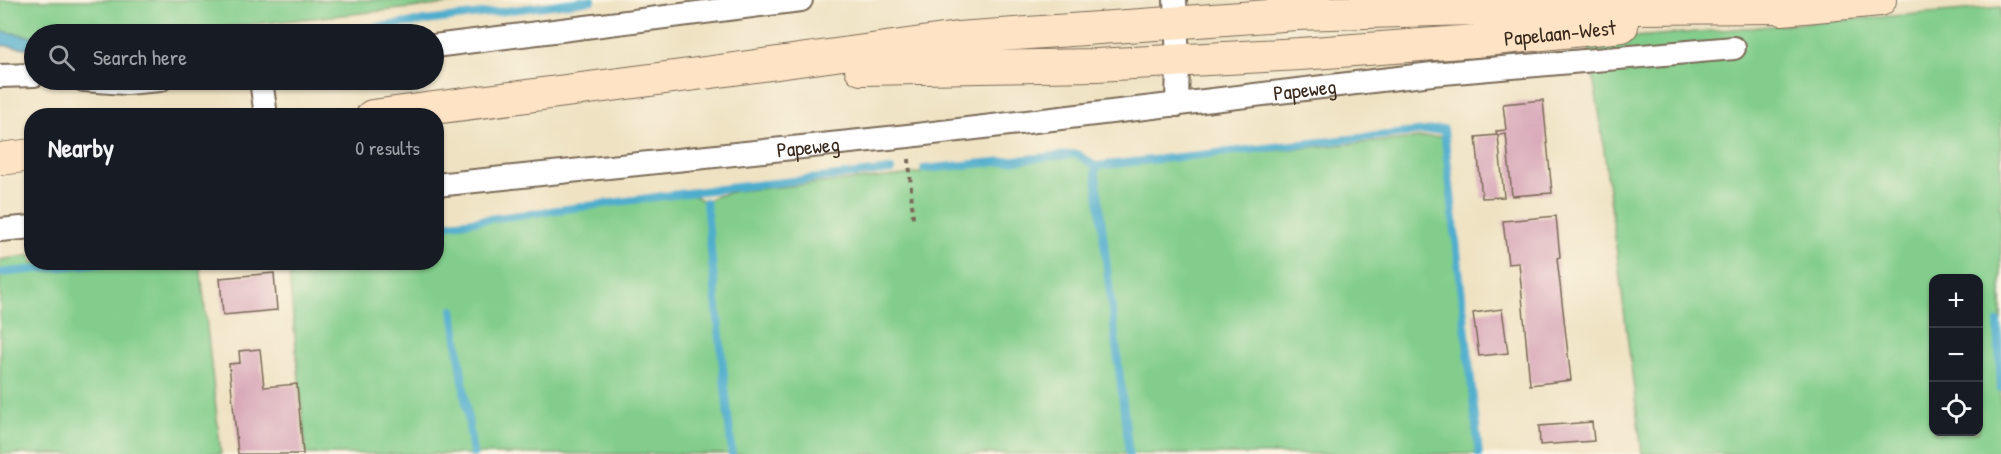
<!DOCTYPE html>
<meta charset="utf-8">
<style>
:root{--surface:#171b24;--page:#242831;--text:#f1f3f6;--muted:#9ea1a6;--line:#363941}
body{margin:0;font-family:"Patrick Hand",sans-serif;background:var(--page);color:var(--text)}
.controls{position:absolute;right:18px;bottom:18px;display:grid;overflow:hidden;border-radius:12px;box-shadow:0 2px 4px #0004}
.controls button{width:54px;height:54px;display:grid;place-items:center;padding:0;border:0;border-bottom:2px solid var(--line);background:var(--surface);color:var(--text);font:30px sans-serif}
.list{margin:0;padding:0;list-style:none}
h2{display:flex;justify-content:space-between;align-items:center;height:78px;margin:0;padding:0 24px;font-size:26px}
h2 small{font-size:20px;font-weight:400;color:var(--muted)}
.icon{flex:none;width:33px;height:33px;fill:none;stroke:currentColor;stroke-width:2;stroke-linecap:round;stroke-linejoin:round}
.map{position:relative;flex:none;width:2001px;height:454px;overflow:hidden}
.search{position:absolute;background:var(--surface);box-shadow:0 2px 4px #0004;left:24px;top:24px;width:420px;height:66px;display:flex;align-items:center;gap:15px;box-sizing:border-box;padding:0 21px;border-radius:33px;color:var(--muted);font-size:22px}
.panel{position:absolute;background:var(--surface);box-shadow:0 2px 4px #0004;left:24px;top:108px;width:420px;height:162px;border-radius:24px}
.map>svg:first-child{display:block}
</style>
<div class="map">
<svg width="2001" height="454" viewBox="0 0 2001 454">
<rect width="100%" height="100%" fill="#fcf5e5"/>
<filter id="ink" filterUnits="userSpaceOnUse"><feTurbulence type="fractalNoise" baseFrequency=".0167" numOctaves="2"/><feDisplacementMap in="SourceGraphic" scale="12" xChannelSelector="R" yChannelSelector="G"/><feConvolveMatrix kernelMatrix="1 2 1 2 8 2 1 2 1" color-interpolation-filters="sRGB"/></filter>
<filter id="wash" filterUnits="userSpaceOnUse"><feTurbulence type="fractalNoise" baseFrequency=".008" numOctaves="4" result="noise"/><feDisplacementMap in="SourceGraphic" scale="24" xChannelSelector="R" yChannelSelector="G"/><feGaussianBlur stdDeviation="1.35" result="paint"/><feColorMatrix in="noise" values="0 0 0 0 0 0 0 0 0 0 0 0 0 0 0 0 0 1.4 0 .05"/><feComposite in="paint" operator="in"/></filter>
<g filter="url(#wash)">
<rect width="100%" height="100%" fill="#efe2c2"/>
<path fill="#82cd8b" stroke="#5e7c54" stroke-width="1.5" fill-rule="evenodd" d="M 0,0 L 489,0 L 156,34 L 34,34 L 34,37 L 0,31 Z
M 2001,7 L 2001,454 L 1642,454 L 1600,118 L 1587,41 ZM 1934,278 L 1978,278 L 1978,432 L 1934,432 Z
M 1443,136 L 1476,454 L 306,454 L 288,263 L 436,262 L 437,222 L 515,214 L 656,195 L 683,194 L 695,196 L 706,202 L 714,197 L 735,191 L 888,177 L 1056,155 C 1075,154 1082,152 1096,166 Z
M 31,255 L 32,262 L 200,263 L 221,454 L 0,454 L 0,260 Z"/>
<path fill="#4fadcd" stroke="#456c76" stroke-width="1.5" d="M 0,31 L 34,37 L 34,49 L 0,45 Z"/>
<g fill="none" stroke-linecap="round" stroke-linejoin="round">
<path stroke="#4fadcd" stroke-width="8" d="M 322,34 L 592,0
M 1095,166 L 1444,129 L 1479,454
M 924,169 L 1077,154 L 1095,166 L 1129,454
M 706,202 L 732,454
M 436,226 L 702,191 L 891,170
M 0,273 L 109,262
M 453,310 L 473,454
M 1998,322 L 2001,388"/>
</g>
<g id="blocks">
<path fill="#d7a5b7" d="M 1543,100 L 1552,193 L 1512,196 L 1506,134 L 1498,135 L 1504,197 L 1482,198 L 1476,137 L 1497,135 L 1496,131 L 1506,130 L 1503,104 Z
M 1556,216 L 1560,257 L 1557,258 L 1571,380 L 1530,385 L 1519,263 L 1508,264 L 1503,221 Z
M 274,273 L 277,310 L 223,315 L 220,278 Z
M 1502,309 L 1508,353 L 1479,356 L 1473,313 Z
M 260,349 L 264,387 L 297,384 L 303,454 L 238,454 L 229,364 L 240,363 L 239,351 Z
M 1592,422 L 1594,441 L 1540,445 L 1539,426 Z"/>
</g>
</g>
<g filter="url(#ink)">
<use href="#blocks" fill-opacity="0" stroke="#7a6a57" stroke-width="1.5"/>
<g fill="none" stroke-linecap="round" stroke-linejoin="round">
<g stroke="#7a6a57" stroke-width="26">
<g id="minor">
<path d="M 1175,0 L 1178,59 L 1177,105"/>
<path d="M 434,46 L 801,0"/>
<path d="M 0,76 L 34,75"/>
<path d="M 84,80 L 126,83 L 160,80"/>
<path d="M 261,80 L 266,116"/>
<path id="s1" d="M 436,185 L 908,136 L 1432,74 L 1734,48"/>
<path d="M 0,230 L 32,227"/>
</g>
</g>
<g stroke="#7a6a57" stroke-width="34">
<g id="secondary">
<path d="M 1782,9 L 1880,0"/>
<path id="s2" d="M 861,69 L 1096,65 L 1300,54 L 1475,41 L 1622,26"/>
<path d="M 372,116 L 712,72 L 958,38 L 1296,14 L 1473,9 L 1802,7"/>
<path d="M 0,159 L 32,155"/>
</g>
</g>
<path stroke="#7a6a57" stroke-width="4" stroke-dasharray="4.5 4.5" stroke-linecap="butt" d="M 909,159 L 913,218"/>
<use href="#minor" stroke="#fff" stroke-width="22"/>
<use href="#secondary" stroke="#fee4c5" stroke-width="32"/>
</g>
</g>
<g text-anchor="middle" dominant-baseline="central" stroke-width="4.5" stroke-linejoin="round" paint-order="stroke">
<g font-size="21" fill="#3b2a1e" stroke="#fcf5e5">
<text stroke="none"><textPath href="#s2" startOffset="700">Papelaan-West</textPath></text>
<text stroke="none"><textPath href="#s1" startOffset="874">Papeweg</textPath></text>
<text stroke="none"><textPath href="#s1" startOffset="374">Papeweg</textPath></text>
</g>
</g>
</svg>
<div class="controls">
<button>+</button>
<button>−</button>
<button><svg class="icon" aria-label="locate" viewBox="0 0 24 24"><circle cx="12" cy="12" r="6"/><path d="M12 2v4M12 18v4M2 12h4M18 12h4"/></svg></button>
</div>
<div class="search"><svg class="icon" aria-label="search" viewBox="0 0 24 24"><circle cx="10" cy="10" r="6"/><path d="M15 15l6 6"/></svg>Search here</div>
<section class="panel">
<h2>Nearby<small>0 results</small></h2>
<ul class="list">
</ul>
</section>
</div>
